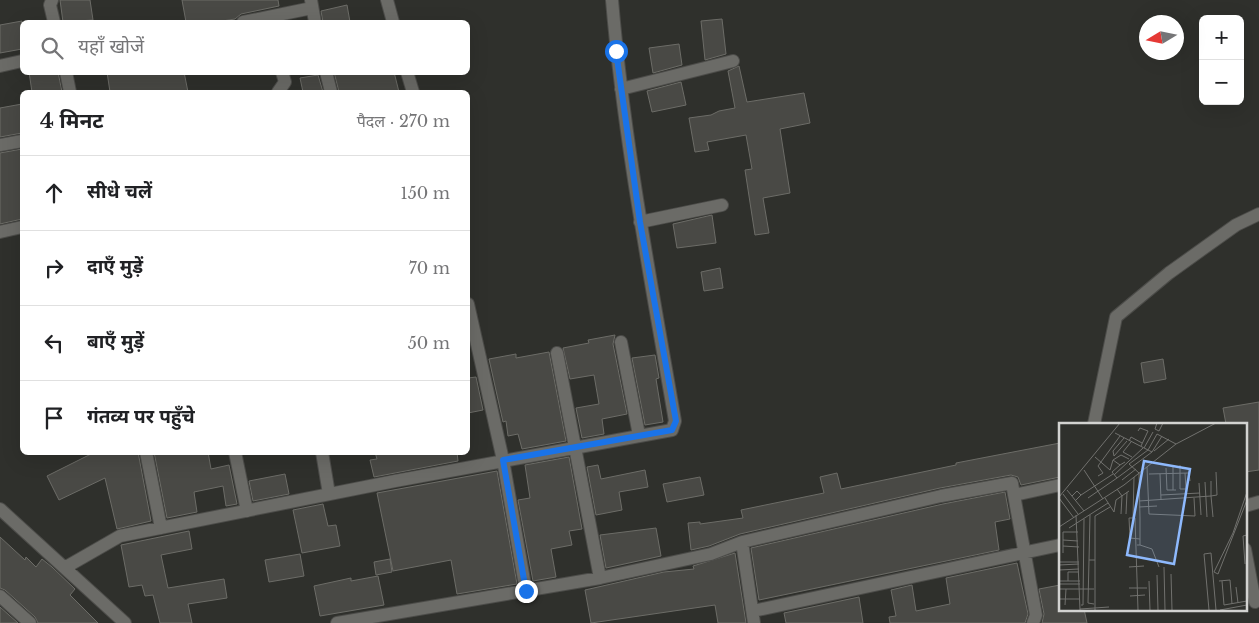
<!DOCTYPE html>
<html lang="hi">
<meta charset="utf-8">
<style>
:root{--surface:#fff;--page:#f2f2f2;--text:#202124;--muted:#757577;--line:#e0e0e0}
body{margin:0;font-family:"Libre Baskerville","Noto Sans Devanagari",serif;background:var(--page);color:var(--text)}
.controls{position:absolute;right:15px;top:15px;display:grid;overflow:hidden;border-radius:8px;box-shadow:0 5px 20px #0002}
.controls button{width:45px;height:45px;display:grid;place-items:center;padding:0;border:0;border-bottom:1px solid var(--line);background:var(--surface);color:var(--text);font:25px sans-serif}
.compass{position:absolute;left:1139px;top:15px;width:45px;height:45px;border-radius:50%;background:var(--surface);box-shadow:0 5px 20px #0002;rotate:260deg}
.stop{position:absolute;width:15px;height:15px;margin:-11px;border:4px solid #1a73e8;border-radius:50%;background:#fff}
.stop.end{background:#1a73e8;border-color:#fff;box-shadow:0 1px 5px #0008}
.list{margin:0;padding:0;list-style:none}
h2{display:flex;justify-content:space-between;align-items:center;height:65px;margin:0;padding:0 20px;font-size:21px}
h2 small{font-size:16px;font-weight:400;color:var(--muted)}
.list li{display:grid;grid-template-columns:32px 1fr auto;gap:15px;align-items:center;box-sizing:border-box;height:75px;padding:0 20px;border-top:1px solid var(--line)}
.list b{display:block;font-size:19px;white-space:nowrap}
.list em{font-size:16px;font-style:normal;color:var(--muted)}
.icon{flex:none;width:28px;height:28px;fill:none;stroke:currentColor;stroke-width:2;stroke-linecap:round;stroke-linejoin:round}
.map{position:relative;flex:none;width:1259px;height:623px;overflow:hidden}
.search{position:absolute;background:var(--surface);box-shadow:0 5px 20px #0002;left:20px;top:20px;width:450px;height:55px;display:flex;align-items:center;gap:12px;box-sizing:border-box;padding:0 18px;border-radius:8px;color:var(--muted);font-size:19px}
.panel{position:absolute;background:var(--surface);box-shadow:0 5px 20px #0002;left:20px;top:90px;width:450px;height:365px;border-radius:8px}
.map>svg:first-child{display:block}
</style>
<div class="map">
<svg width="1259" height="623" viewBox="0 0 1259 623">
<rect width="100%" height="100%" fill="#2f302c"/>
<path fill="#494945" stroke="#6c6c67" d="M 60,0 L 90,0 L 93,20 L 63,22 Z
M 182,0 L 278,0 L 279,6 L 241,14 L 235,19 L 216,22 L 186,22 Z
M 347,5 L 350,22 L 323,22 L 321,11 Z
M 722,19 L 726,54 L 705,60 L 701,21 Z
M 22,21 L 22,49 L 0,53 L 0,25 Z
M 679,44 L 682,65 L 653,73 L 649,48 Z
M 739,66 L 747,102 L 804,93 L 810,123 L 780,129 L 790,193 L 763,198 L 769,233 L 755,235 L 745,170 L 752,169 L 746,135 L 707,142 L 709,150 L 695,152 L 689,118 L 711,115 L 719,111 L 735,108 L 728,71 Z
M 29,72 L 58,72 L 62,92 L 32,92 Z
M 107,72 L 184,72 L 188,92 L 110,92 Z
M 334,72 L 394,72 L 399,92 L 339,92 Z
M 318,75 L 323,92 L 303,92 L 300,78 Z
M 681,82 L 686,105 L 652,112 L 647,91 Z
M 22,104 L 22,133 L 0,137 L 0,108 Z
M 22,149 L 22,219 L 0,224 L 0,153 Z
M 712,215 L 716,243 L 677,248 L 673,224 Z
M 720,268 L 723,288 L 704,291 L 701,272 Z
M 615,335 L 613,344 L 627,414 L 602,419 L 604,434 L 582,438 L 576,408 L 599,404 L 594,375 L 570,379 L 563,348 L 589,343 L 588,340 Z
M 549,352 L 566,441 L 522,449 L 518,434 L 508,436 L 506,421 L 503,422 L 489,359 L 516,354 L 516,358 Z
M 655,355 L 659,378 L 656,379 L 663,422 L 645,425 L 632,358 Z
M 1163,359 L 1166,379 L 1144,383 L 1141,363 Z
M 476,377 L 483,410 L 468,413 L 468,378 Z
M 1259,402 L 1259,470 L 1245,472 L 1245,424 L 1226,424 L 1223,408 Z
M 1060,443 L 1060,477 L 1021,485 L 1018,477 L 1011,475 L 940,488 L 740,534 L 709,546 L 691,550 L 688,523 L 700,522 L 700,524 L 743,518 L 741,510 L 824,493 L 820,477 L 837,473 L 841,489 L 956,465 L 956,463 Z
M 95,452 L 138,452 L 151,521 L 117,529 L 105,478 L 59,500 L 47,476 Z
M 154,452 L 208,452 L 211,469 L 229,465 L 237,504 L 226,506 L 223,486 L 194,492 L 197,512 L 167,518 Z
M 375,452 L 457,452 L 458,461 L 374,477 L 370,460 L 377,459 Z
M 569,457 L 582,529 L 569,531 L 572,545 L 551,549 L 556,577 L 533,581 L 518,500 L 530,498 L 525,465 Z
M 598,465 L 601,479 L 645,470 L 648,487 L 619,492 L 622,510 L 596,515 L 587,467 Z
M 497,471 L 517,584 L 457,594 L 451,560 L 393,571 L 377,493 Z
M 285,474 L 289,494 L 253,501 L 249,481 Z
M 700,477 L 704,495 L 667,502 L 663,484 Z
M 1005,492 L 1010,519 L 995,522 L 999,550 L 759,600 L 751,548 L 943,504 Z
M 323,504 L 328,526 L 336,525 L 340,546 L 302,553 L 293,510 Z
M 656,528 L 661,556 L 606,568 L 600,535 Z
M 189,531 L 192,549 L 161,555 L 168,588 L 224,579 L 227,598 L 188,604 L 192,623 L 160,623 L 153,595 L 145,596 L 142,585 L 129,587 L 121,545 Z
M 0,537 L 25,560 L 26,557 L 36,567 L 42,559 L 52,567 L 75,589 L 70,595 L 98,623 L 38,623 L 35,617 L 5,590 L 0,588 Z
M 735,553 L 746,623 L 718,623 L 715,605 L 591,623 L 585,590 L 664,572 L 694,569 L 693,566 Z
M 300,554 L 304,576 L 269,582 L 265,560 Z
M 390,559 L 392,572 L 376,575 L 374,562 Z
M 1017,563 L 1028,614 L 1025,623 L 890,623 L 889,617 L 896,616 L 891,590 L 912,585 L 916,611 L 950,604 L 946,578 Z
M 378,576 L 384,605 L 320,616 L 314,586 L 351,578 L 351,581 Z
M 1060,585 L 1060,609 L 1084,609 L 1087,623 L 1042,623 L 1044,614 L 1039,589 Z
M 859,597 L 863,623 L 786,623 L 784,613 Z
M 0,607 L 18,623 L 0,623 Z"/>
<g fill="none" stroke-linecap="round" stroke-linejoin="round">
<g stroke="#4c4c49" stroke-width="14">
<path id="minor" d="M 52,0 L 50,5 L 54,22
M 311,0 L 315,22
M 387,0 L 393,22
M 243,22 L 312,8
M 0,66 L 22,61
M 66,72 L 70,92
M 326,72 L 331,92
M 407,72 L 413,92
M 621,89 L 733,61
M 278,92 L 285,82 L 282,72
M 0,145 L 22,141
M 640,222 L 722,205
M 0,232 L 22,227
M 468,304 L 503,460 L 526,591
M 621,342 L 639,435
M 557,353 L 600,578
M 1094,424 L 1116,317 L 1169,273 L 1236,225 L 1259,214
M 146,452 L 161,528
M 235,452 L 247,511
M 322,452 L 329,494
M 1014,495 L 1036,615 L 1033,623
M 1245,506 L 1259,502
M 0,509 L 125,623
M 1245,549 L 1255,602
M 66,567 L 120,536 L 395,481 L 672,430 L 675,421 C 651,281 624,142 612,0
M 0,596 L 30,623
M 753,611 L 1060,545
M 337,623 L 600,578 L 711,554 L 742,542
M 754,623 L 742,542 L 941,496 L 1012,483 L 1014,495 L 1060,485"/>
</g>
<use href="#minor" stroke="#6b6b67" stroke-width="12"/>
</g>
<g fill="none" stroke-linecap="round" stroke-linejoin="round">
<path stroke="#1a73e8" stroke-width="6" d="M 526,591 L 503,460 L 672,430 L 676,421 L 640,222 L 616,51"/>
</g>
<g transform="translate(1059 423)">
<rect width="188" height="188" fill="#2f302c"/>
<path fill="none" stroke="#71716e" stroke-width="1" d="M 98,0 L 96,6 L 100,8 L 104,0M 79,8 L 81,5 L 89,8 L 82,23M 56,10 L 89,27 L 70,41 L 80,50 L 81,95M 70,18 L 72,14 L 83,20M 72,19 L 64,29 L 73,34M 85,25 L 94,9M 89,27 L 98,11 L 117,21M 95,28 L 110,16M 93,29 L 103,13M 55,33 L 54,28 L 65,15M 55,33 L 68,18M 36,34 L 51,47 L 54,37M 66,39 L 61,42 L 54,37 L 62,32 L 70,36M 61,42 L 53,49 L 58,55 L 93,29 L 89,27M 121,42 L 121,66 L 127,66M 114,43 L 114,67M 88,44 L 90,91 L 136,93 L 135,75M 107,45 L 108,67 L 117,67M 25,47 L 44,76M 126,50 L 127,66M 90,51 L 130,50 L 131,58M 101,51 L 102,77M 55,52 L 84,25M 39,53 L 44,50 L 39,43 L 61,13M 63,57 L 77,46M 152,58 L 152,73 L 158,72 L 157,49M 146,59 L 148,94M 140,60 L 142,92M 58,66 L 63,73 L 62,91M 8,67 L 25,88M 4,71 L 19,91M 22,72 L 54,51M 102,72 L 141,70M 13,73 L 18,68 L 22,72 L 17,77M 0,74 L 61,0M 0,75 L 15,95M 29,75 L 58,55M 46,75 L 55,89 L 57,77 L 70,68M 80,78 L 152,73 L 154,94M 80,84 L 98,83M 67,91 L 68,69M 17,92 L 21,187M 74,95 L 75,54M 75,95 L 70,95 L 71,115 L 81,116M 76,95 L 79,187M 0,104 L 65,62 L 117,21 L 157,0M 10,105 L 49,80M 4,117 L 19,118M 78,122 L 81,122 L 81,95M 81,122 L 93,126 L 100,144M 4,123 L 20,124M 4,130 L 4,109 L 19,109M 30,137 L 31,92M 0,139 L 20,139M 186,141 L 184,113 L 188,112M 0,142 L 20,141M 70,144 L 85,143M 105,144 L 106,187M 0,147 L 20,146M 112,151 L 113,187M 159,151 L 155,149 L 174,110 L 188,69M 159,151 L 188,77M 98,152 L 99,187M 0,158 L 21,158M 9,158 L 9,149 L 20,149M 90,158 L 91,187M 160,158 L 171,157 L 173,181M 163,158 L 165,182 L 188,178M 0,161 L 21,161M 177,164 L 179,180M 70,165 L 88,165M 0,166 L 35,166M 71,173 L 86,172M 0,176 L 21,176M 35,181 L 29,180 L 30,137 L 36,137M 6,182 L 7,166M 22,182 L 24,182 L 25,96M 21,186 L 50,184M 36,187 L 36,93 L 51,84M 150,187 L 145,131 L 152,130 L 157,187M 161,187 L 188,182"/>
<path fill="#8eb9fd" fill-opacity="0.15" stroke="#8eb9fd" stroke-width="2.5" d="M 85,38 L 131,46 L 115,141 L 68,132 Z"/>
<rect width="188" height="188" fill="none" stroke="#d3d3d1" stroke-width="2.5"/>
</g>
</svg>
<div class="controls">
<button>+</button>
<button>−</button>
</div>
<svg class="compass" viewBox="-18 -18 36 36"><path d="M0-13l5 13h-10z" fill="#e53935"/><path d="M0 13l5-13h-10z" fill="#757577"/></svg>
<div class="stop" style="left:616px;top:51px"></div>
<div class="stop end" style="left:526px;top:591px"></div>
<div class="search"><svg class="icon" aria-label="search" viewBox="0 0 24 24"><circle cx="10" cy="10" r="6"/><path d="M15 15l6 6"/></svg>यहाँ खोजें</div>
<section class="panel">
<h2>4 मिनट<small>पैदल · 270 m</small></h2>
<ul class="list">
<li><svg class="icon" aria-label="ahead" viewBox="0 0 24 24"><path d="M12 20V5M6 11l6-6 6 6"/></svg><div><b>सीधे चलें</b></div><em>150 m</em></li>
<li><svg class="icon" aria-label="right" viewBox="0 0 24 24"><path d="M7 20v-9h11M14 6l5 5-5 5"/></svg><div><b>दाएँ मुड़ें</b></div><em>70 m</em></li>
<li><svg class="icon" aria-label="left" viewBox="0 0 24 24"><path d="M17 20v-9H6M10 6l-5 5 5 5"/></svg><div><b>बाएँ मुड़ें</b></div><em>50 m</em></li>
<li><svg class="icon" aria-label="arrive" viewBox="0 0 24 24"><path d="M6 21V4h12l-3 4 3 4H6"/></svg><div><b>गंतव्य पर पहुँचे</b></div></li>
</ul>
</section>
</div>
